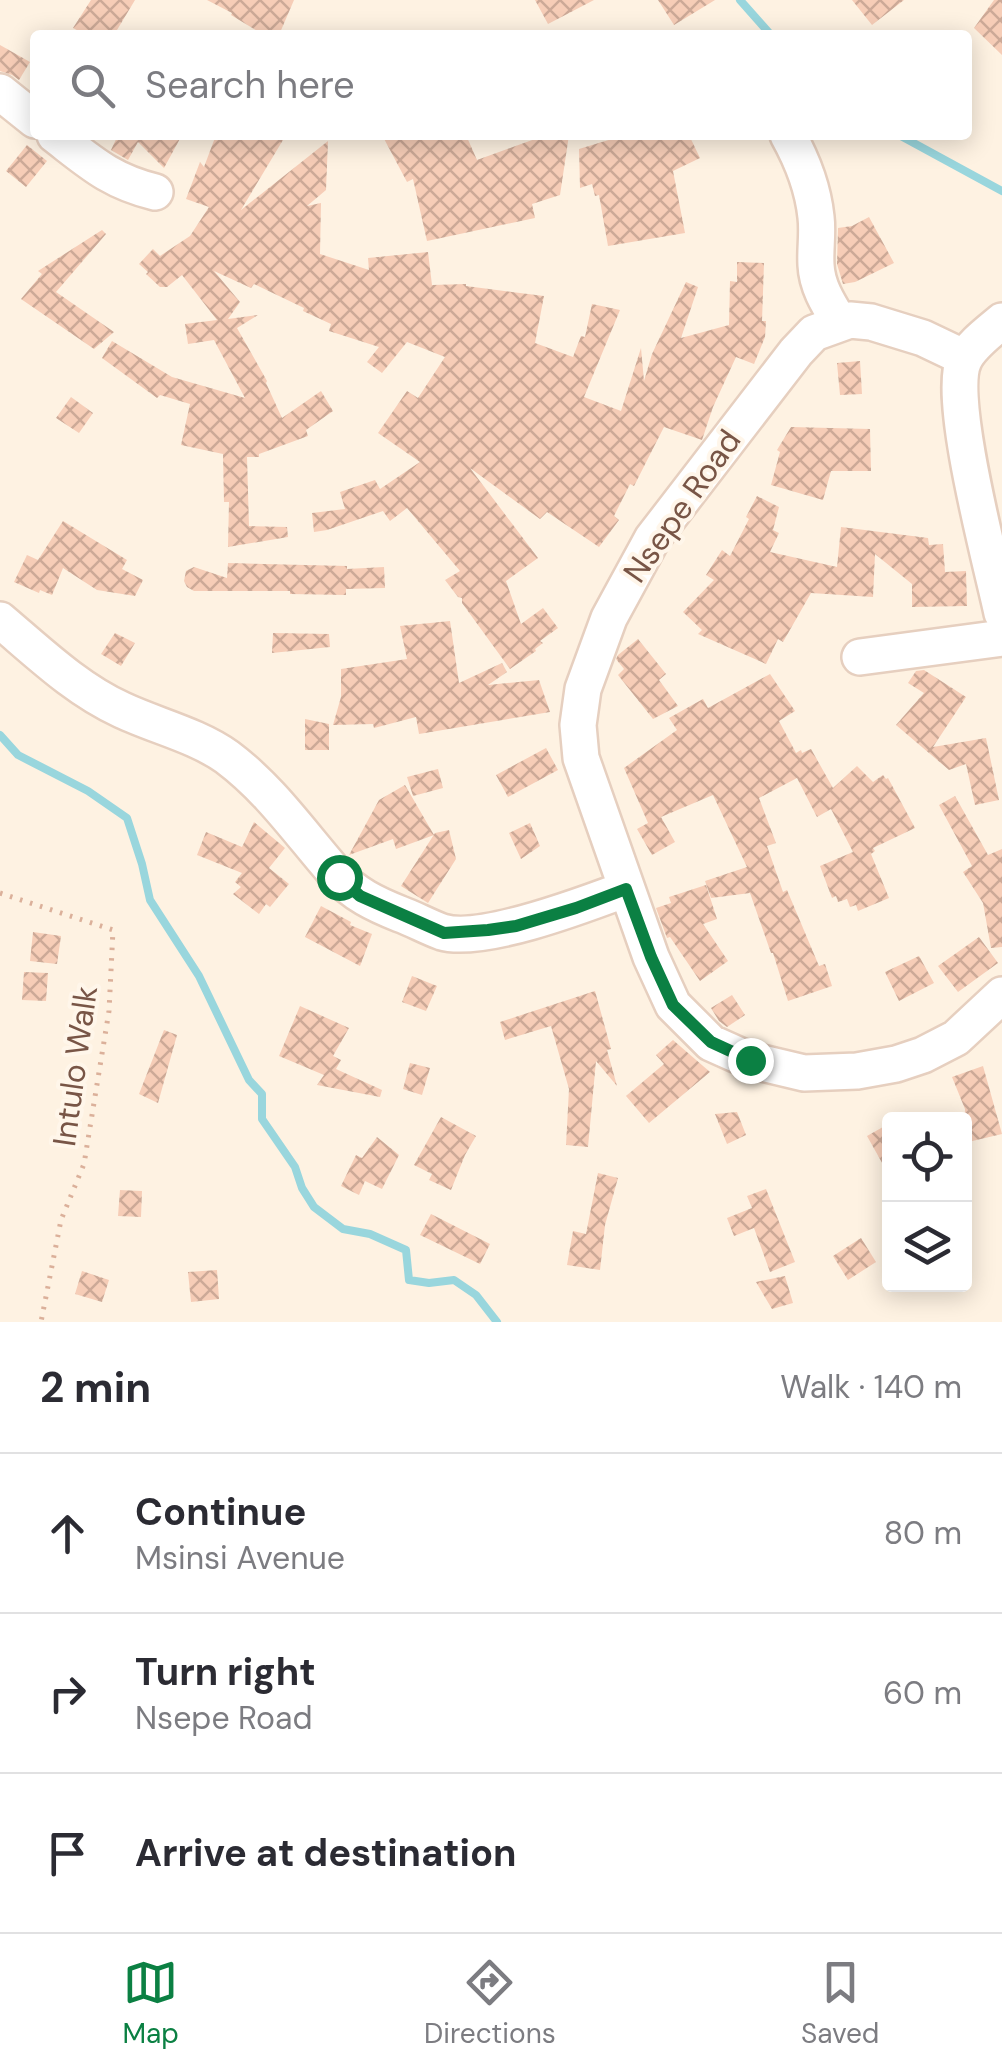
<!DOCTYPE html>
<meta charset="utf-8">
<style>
:root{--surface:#fff;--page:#f2f2f3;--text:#2b2b33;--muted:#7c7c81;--line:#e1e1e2;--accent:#0b8043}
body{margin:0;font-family:"DM Sans",sans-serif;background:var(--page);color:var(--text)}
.controls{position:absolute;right:30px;bottom:30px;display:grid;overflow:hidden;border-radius:10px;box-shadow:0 5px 25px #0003}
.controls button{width:90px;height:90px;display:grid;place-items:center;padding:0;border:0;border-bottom:2px solid var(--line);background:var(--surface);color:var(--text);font:50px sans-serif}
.stop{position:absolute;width:30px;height:30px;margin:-22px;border:8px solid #0b8043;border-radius:50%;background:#fff}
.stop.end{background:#0b8043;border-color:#fff;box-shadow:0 2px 10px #0008}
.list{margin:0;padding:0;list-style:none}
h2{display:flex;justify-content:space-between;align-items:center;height:130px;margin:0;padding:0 40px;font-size:42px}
h2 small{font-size:32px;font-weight:400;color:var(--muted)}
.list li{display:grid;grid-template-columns:65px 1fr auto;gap:30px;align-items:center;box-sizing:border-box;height:160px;padding:0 40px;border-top:2px solid var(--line)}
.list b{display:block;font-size:38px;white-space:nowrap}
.list p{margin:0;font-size:32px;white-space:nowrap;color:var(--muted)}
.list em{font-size:32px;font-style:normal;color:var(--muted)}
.icon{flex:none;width:55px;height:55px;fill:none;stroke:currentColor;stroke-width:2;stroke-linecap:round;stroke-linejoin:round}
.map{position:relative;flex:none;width:1002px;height:1322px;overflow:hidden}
.search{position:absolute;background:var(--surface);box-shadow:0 5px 25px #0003;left:30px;right:30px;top:30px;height:110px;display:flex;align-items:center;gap:25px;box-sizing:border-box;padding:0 35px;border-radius:10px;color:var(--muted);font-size:38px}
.sheet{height:610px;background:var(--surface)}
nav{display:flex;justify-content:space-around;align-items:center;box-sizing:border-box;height:140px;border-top:2px solid var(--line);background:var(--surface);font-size:28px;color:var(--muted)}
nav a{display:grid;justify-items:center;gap:5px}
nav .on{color:var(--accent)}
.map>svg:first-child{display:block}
</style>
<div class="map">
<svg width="1002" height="1322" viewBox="0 0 1002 1322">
<defs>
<pattern id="building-cross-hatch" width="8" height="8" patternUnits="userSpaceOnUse" patternTransform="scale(2.5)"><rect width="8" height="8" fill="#f6cdb7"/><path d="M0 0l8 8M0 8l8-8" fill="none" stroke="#cca997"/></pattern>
</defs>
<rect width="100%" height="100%" fill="#fef2e2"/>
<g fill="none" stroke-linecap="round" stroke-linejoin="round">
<path stroke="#99d6dd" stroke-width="8" d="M 740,0 L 771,35
M 899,135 L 1002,191
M 0,735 L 18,755 L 88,791 L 127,818 L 142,864 L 150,900 L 199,976 L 249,1080 L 262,1094 L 262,1119 L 295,1167 L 302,1188 L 314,1207 L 343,1229 L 370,1234 L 406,1250 L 409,1280 L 429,1283 L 454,1280 L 476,1295 L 497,1322"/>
</g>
<path fill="url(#building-cross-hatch)" d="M 91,0 L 135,0 L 114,35 L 86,35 L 73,28 Z
M 207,0 L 294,0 L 279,35 L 266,35 L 259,32 L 231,15 L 232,13 Z
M 535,0 L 594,0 L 548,24 Z
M 658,0 L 715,0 L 674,25 Z
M 852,0 L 904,0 L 872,25 Z
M 994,0 L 1002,0 L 1002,55 L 974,28 Z
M 0,45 L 30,62 L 19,80 L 12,75 L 0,71 Z
M 118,135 L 182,135 L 164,168 L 138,142 L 128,160 L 111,150 Z
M 216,135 L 286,135 L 241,210 L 328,141 L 326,190 L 307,206 L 321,203 L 320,254 L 369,270 L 368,258 L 428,252 L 432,285 L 466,284 L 466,286 L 544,296 L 535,343 L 573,357 L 581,336 L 585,337 L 592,304 L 620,310 L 584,397 L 621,411 L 641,348 L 644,381 L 652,354 L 686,282 L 698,287 L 681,338 L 729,325 L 730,281 L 737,282 L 737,262 L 764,263 L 762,321 L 766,321 L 765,337 L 754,364 L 736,357 L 713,407 L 702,440 L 664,427 L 634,486 L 630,484 L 614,516 L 619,520 L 599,547 L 547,512 L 540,519 L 470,468 L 538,558 L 506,581 L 521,624 L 543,608 L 558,628 L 540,641 L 543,643 L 535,649 L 536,651 L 510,669 L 462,603 L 462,598 L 458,597 L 445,580 L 460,571 L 407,508 L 390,521 L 383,511 L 327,530 L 314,532 L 312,513 L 345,509 L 340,492 L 375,480 L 380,489 L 420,462 L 378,433 L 407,391 L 418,398 L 445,357 L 407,342 L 382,373 L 367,362 L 379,347 L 329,331 L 331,324 L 303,311 L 304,308 L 254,284 L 251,288 L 214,271 L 240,302 L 228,319 L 258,315 L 237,328 L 267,381 L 266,383 L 282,418 L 321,391 L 333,411 L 306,430 L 308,436 L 259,454 L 259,457 L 247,457 L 249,526 L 287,527 L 288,537 L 228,547 L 229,502 L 224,502 L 223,454 L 181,445 L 190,404 L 160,395 L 157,398 L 102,358 L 112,341 L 172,377 L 245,398 L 214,340 L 188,344 L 185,324 L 217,320 L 182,275 L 167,287 L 160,287 L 146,274 L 148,272 L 139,264 L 153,249 L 160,256 L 190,236 L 209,207 L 186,199 L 200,162 L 204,167 Z
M 382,135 L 466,135 L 477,160 L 546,135 L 569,135 L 560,195 L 532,204 L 535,218 L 427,241 L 413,179 L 407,182 Z
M 625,135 L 689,135 L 700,158 L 673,171 L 685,233 L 608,246 L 599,195 L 595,196 L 592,184 L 580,188 L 579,149 Z
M 27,145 L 47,161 L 26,187 L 6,171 Z
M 869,217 L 894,263 L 855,282 L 843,284 L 837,264 L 838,228 L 852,226 Z
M 102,230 L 106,234 L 56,292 L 114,332 L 94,349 L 21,299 L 42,274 L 38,271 Z
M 860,361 L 862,394 L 840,395 L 837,363 Z
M 71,397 L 93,413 L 79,433 L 56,418 Z
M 791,427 L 870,429 L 871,471 L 831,471 L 823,500 L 771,485 L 780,452 L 777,450 Z
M 757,496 L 779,507 L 773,530 L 779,533 L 770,552 L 837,567 L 841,527 L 928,538 L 929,545 L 943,544 L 945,572 L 966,571 L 967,606 L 912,607 L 912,584 L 875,554 L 873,597 L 811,593 L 783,642 L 778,639 L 766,664 L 698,634 L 702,630 L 683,612 L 714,580 L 706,575 L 722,550 L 730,556 L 749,519 L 746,517 Z
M 63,521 L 127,560 L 122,569 L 143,580 L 135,596 L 97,590 L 63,568 L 52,595 L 40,590 L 39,593 L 14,582 L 27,555 L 38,560 Z
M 228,563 L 347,566 L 347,569 L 384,567 L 385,588 L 346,589 L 346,595 L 290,594 L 290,591 L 194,591 L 187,587 L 184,581 L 186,571 L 194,567 L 227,578 Z
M 450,621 L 459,683 L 502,663 L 507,672 L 488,685 L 539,680 L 550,712 L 419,734 L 416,717 L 374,728 L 373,724 L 333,725 L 341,697 L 341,669 L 407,659 L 400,626 Z
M 115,633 L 135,643 L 121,666 L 101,654 Z
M 273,633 L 329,634 L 330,647 L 272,653 Z
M 638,639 L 666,674 L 659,680 L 678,706 L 653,719 L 618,675 L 624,669 L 616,659 L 618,655 Z
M 924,670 L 966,697 L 933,747 L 986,738 L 999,800 L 975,805 L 966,764 L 949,770 L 896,725 L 924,693 L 908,683 L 916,671 Z
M 770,674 L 795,711 L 779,721 L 796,753 L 801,750 L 802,753 L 811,749 L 833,788 L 857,766 L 873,782 L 883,775 L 886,779 L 888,778 L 915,828 L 873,848 L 875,851 L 871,854 L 889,898 L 858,911 L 856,905 L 850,907 L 847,899 L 838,902 L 836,896 L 832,898 L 820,866 L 853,852 L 831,809 L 817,817 L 797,778 L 759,798 L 776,843 L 767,846 L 783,892 L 787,890 L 819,966 L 825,964 L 832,986 L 788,1001 L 773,953 L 771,953 L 750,893 L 711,898 L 705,881 L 747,867 L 713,795 L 661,817 L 675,842 L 652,855 L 637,829 L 648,823 L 624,768 L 677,730 L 669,718 L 703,699 L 708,708 Z
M 305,719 L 329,724 L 329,750 L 305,750 Z
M 546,748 L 558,770 L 508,797 L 496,775 Z
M 438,769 L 443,788 L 413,796 L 407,777 Z
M 405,785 L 434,835 L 396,849 L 393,839 L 349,855 L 379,800 Z
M 955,796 L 988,855 L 1002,849 L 1002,947 L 991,948 L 983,903 L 963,872 L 972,866 L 939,805 Z
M 254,822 L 285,848 L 269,868 L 289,884 L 270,907 L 266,904 L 259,914 L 233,894 L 241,887 L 235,882 L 242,873 L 197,855 L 206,832 L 242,847 Z
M 530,823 L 540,846 L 521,859 L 509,833 Z
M 449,830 L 456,859 L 428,903 L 401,886 L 435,833 Z
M 706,885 L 717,919 L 703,924 L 728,961 L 700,981 L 670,937 L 667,938 L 656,908 L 671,903 L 669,897 Z
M 321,906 L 351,922 L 350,925 L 372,934 L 360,966 L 305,937 Z
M 33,932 L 61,936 L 57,964 L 30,961 Z
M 979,937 L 998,963 L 958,992 L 938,966 Z
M 919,956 L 934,983 L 899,1001 L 885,972 Z
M 24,972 L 48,973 L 46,1001 L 22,1000 Z
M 412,976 L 437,986 L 426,1011 L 402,1002 Z
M 595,991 L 611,1049 L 607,1050 L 617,1086 L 596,1061 L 588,1147 L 566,1145 L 569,1089 L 551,1026 L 505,1040 L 500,1022 Z
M 732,995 L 745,1015 L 727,1027 L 719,1021 L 711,1008 Z
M 300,1006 L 349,1028 L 333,1056 L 341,1060 L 336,1069 L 382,1090 L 380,1097 L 317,1085 L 324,1075 L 279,1056 Z
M 164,1030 L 177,1035 L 158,1103 L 139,1094 Z
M 673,1040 L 710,1072 L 649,1123 L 626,1096 L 664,1064 L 656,1055 Z
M 410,1063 L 430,1068 L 422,1095 L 403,1089 Z
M 983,1066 L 1002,1134 L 964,1143 L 965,1109 L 952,1077 Z
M 737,1112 L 746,1135 L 727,1144 L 715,1114 Z
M 441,1117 L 476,1136 L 465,1155 L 451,1190 L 429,1180 L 432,1174 L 414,1165 Z
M 890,1123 L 890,1177 L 867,1136 Z
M 377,1137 L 399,1155 L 382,1189 L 365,1181 L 359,1195 L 341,1186 L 356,1155 L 362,1158 Z
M 598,1173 L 618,1178 L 605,1225 L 600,1270 L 567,1265 L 573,1231 L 586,1234 Z
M 766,1189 L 795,1262 L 770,1272 L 754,1228 L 734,1236 L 727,1218 L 752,1208 L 747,1196 Z
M 120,1190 L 142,1191 L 141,1217 L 118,1216 Z
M 431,1214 L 490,1244 L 480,1264 L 420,1235 Z
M 861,1238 L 876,1262 L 848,1280 L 833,1256 Z
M 217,1270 L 219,1299 L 191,1302 L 188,1272 Z
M 82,1271 L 109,1280 L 102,1302 L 75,1294 Z
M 785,1276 L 793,1303 L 772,1309 L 756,1282 Z"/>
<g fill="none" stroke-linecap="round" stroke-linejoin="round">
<g stroke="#e6cfbf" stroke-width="40">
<path id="minor" d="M 0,92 L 35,120
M 55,135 C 90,162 110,181 155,192
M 788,135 C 802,160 813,188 816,217 C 818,233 815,249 816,265 C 817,287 829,305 840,323
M 1002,321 C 989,332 971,345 964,360 C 946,397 992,566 1002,613
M 965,358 L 923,338 L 871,322 L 850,320 L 814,333 L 796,352 L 652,539 L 609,618 L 583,689 L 578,725 L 581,758 L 651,957 L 673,1005 L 711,1043 L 749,1060 L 804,1073 L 857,1071 L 896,1064 L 923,1055 L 956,1038 L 1002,995
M 0,620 C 39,653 76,689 122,710 C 156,726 196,735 227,757 C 271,790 300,833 336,874 C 354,894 375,904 400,914 C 414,919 428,927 442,932 C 482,944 586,904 626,889
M 860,657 L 1002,638"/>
</g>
<path stroke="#dbb09a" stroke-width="5" stroke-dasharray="2.5 8" stroke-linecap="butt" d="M 0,893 L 113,930 L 109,1011 L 84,1164 L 61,1220 L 41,1322"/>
<use href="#minor" stroke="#fff" stroke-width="35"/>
</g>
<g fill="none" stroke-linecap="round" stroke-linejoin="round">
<path stroke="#0b8043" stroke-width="12" d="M 339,877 L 360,896 L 444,933 L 488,930 L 516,926 L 576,908 L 626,889 L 651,957 L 673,1005 L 711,1042 L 750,1060"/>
</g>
<g text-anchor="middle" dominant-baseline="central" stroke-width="8" stroke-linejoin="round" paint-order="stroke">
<g font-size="32" fill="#785546" stroke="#fff6ea">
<text transform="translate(682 506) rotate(-55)">Nsepe Road</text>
<text transform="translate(75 1066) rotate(-82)">Intulo Walk</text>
</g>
</g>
</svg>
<div class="controls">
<button><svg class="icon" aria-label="locate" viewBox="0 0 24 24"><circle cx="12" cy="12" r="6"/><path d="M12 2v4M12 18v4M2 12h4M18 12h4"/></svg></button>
<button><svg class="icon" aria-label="layers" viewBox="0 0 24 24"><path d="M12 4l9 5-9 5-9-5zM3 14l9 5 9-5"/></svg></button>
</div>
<div class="stop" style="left:339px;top:877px"></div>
<div class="stop end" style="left:750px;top:1060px"></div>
<div class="search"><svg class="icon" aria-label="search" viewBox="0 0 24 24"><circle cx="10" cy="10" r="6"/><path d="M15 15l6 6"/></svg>Search here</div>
</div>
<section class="sheet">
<h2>2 min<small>Walk · 140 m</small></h2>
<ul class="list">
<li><svg class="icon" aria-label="ahead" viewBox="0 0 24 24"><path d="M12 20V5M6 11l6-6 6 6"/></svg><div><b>Continue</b><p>Msinsi Avenue</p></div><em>80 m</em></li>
<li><svg class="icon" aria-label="right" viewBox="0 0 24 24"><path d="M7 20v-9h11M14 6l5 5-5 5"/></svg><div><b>Turn right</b><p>Nsepe Road</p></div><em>60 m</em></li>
<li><svg class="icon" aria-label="arrive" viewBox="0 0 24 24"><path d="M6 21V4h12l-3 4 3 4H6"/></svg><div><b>Arrive at destination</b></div></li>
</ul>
</section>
<nav>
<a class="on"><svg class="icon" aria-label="map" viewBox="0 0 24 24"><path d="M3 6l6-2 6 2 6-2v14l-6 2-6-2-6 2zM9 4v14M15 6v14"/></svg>Map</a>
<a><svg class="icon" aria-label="directions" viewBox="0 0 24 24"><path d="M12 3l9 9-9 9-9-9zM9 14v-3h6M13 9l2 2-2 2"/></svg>Directions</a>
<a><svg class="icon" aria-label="saved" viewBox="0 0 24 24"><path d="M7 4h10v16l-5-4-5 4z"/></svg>Saved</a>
</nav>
